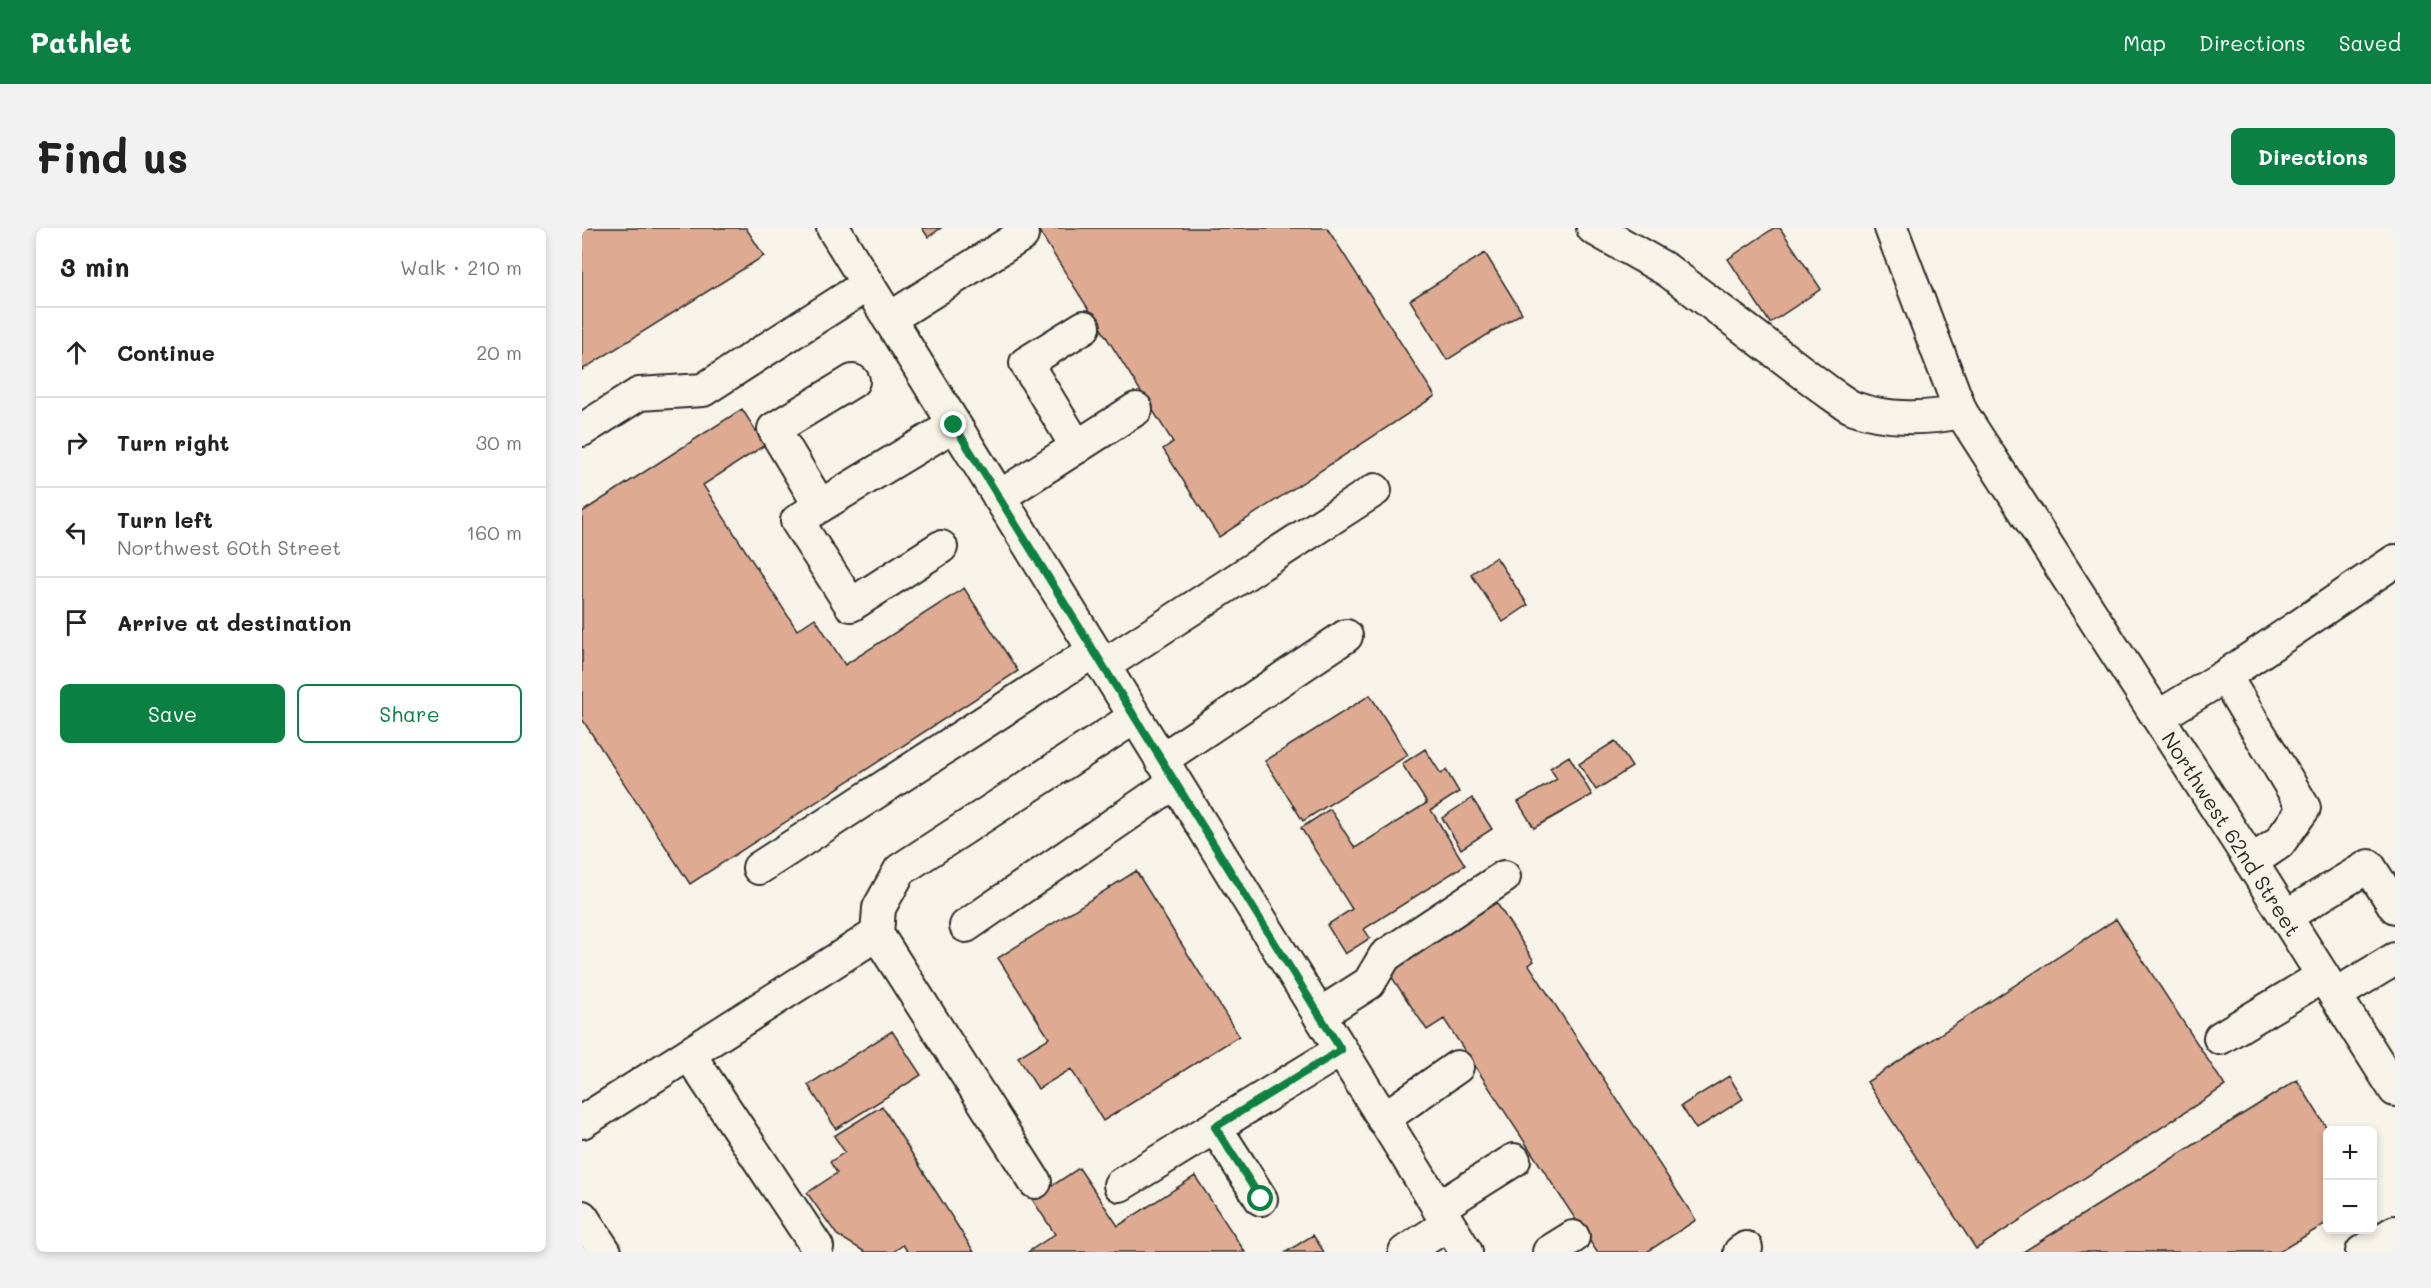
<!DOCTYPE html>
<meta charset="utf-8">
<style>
:root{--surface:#fff;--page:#f2f2f2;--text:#222;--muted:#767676;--line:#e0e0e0;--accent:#0b8043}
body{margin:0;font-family:Mali,sans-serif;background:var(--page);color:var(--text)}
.controls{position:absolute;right:18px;bottom:18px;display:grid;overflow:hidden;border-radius:9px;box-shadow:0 3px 9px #0003}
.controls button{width:54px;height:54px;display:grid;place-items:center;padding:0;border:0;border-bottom:2px solid var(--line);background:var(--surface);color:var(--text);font:30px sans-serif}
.stop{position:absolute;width:18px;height:18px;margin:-14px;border:4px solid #0b8043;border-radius:50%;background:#fff}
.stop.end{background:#0b8043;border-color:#fff;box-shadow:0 2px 6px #0008}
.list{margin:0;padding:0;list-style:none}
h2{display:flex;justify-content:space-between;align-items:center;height:78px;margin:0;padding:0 24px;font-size:26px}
h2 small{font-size:20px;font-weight:400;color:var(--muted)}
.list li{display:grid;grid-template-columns:39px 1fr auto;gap:18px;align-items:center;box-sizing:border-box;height:90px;padding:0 24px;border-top:2px solid var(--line)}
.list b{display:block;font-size:22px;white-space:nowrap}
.list p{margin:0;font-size:20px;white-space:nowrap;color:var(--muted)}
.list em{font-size:20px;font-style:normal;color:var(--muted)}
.actions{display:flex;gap:12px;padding:18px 24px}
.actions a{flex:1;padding:14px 0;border:2px solid var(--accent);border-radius:9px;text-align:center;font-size:21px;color:var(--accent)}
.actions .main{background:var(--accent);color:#fff}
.icon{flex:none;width:33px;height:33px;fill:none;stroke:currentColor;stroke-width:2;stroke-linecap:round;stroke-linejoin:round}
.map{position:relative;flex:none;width:1813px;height:1024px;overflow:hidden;border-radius:9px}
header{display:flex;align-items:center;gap:36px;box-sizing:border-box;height:84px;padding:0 30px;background:var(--accent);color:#fff}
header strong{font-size:28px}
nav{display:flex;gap:33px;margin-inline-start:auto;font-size:21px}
.intro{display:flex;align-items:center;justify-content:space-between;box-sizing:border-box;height:144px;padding:0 36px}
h1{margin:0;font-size:42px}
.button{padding:15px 27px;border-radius:9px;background:var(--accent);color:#fff;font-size:21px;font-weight:700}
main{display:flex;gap:36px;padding:0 36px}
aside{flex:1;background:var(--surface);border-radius:9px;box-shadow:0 3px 9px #0003}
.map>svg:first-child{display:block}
</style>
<header>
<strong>Pathlet</strong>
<nav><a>Map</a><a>Directions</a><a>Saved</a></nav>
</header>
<div class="intro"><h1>Find us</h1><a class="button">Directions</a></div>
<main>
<aside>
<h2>3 min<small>Walk · 210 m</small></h2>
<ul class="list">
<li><svg class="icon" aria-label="ahead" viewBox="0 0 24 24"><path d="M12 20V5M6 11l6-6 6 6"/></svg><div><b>Continue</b></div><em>20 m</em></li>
<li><svg class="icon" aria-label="right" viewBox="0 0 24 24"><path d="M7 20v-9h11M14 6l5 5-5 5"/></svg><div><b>Turn right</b></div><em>30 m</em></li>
<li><svg class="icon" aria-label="left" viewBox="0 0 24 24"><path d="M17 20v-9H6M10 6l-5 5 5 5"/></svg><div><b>Turn left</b><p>Northwest 60th Street</p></div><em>160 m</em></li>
<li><svg class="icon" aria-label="arrive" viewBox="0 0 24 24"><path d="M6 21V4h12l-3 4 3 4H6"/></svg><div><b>Arrive at destination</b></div></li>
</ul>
<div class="actions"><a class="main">Save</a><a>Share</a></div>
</aside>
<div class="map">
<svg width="1813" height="1024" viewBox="0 0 1813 1024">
<rect width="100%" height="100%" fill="#f7f3e8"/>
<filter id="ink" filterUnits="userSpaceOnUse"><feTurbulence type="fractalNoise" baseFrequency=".0167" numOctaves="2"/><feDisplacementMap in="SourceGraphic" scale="12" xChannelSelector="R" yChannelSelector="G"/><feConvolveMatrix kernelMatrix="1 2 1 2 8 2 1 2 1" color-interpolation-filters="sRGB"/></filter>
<g filter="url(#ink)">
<path fill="#deaa92" stroke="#2b2b2b" stroke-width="1.5" d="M 0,0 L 164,0 L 182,28 L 0,142 Z
M 340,0 L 359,0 L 346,9 Z
M 455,0 L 745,0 L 853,168 L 637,309 L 581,221 L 591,214 Z
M 1192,0 L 1198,0 L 1239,61 L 1188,95 L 1146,31 Z
M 903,25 L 940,85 L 865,132 L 828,72 Z
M 160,181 L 183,217 L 121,257 L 215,402 L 233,390 L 263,437 L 382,360 L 436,443 L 108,656 L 0,491 L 0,284 Z
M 914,329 L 946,377 L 921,394 L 889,346 Z
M 788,467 L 826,527 L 721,593 L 683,533 Z
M 1033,513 L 1050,539 L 1014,562 L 997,536 Z
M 843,521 L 859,546 L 864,542 L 877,564 L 849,582 L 883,637 L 782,701 L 788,710 L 763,726 L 745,697 L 770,681 L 719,600 L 748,581 L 773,620 L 845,575 L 820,536 Z
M 987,528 L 1010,567 L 952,600 L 936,574 L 975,551 L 968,540 Z
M 890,570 L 910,601 L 879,621 L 860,590 Z
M 554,643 L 657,808 L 521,893 L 489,841 L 456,861 L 436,829 L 467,810 L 416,730 Z
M 914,674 L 952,733 L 947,737 L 1114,992 L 1065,1024 L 1015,1024 L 862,791 L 845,802 L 807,745 Z
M 1534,691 L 1643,858 L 1394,1021 L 1285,854 Z
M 310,803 L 339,847 L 254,901 L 226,857 Z
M 1147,848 L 1161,871 L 1114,901 L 1099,878 Z
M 1715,852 L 1746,902 L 1746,994 L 1697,1024 L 1441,1024 Z
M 300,878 L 392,1024 L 326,1024 L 321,1017 L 311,1024 L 283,1024 L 255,1007 L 225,965 L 255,945 L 248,934 L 263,924 L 252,908 Z
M 497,940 L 536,998 L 613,948 L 663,1024 L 446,1024 L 473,1006 L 450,971 Z
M 731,1007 L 742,1024 L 704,1024 Z"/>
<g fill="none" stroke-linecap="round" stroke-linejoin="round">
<g stroke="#2b2b2b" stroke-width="36">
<g id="minor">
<path d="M 251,0 L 884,1024"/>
<path d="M 1011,0 L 1085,42 L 1248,165 C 1256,170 1264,177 1272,180 C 1304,192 1346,191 1379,184"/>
<path id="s1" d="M 1309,0 L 1379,184 L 1659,618 L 1813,862"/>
<path d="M 307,91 L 440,7"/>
<path d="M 271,153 L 192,201 L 238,278 L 372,197"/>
<path d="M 0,202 L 57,166 L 121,162 L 286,56"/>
<path d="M 495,219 L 444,135 L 502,99"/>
<path d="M 417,269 L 554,181"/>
<path d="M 238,278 L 215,293 L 269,377 L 359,319"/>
<path d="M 521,438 L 793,262"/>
<path d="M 1643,448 L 1813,333"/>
<path d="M 1576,489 L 1643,448 L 1722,580 L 1697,615 L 1669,634"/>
<path d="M 579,532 L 764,408"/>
<path d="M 177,640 L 512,423"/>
<path d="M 1704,688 L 1787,638 L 1813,679"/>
<path d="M 384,698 L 593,554"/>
<path d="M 295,706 L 297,680 L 318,642 L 553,489"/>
<path d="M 1753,767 L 1813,731"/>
<path d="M 737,787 L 787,755 L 803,728 L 922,649"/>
<path d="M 1638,810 L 1741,748"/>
<path d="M 107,826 L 235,1019"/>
<path d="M 801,891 L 875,839"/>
<path d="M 0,894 L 295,706 L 453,954"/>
<path d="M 633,899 L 679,971"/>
<path d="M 538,957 L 759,822"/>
<path d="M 856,980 L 932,932"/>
<path d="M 0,989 L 23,1024"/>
<path d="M 823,1024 L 866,996"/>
<path d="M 967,1024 L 991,1009"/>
<path d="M 1158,1024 L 1164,1020"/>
<path d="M 1780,1024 L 1813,1004"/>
</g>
</g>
<use href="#minor" stroke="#f7f3e8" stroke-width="32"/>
</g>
</g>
<g fill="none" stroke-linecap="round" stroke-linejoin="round" filter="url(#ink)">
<path stroke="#0b8043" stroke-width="8" d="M 372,197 L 759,822 L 633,899 L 679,971"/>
</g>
<g text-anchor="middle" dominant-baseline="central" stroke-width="5" stroke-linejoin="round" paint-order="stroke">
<g font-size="21" fill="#2b2b2b" stroke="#f7f3e8">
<text stroke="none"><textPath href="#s1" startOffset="698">Northwest 62nd Street</textPath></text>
</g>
</g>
</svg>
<div class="controls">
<button>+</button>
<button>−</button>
</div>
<div class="stop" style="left:679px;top:971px"></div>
<div class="stop end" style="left:372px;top:197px"></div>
</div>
</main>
